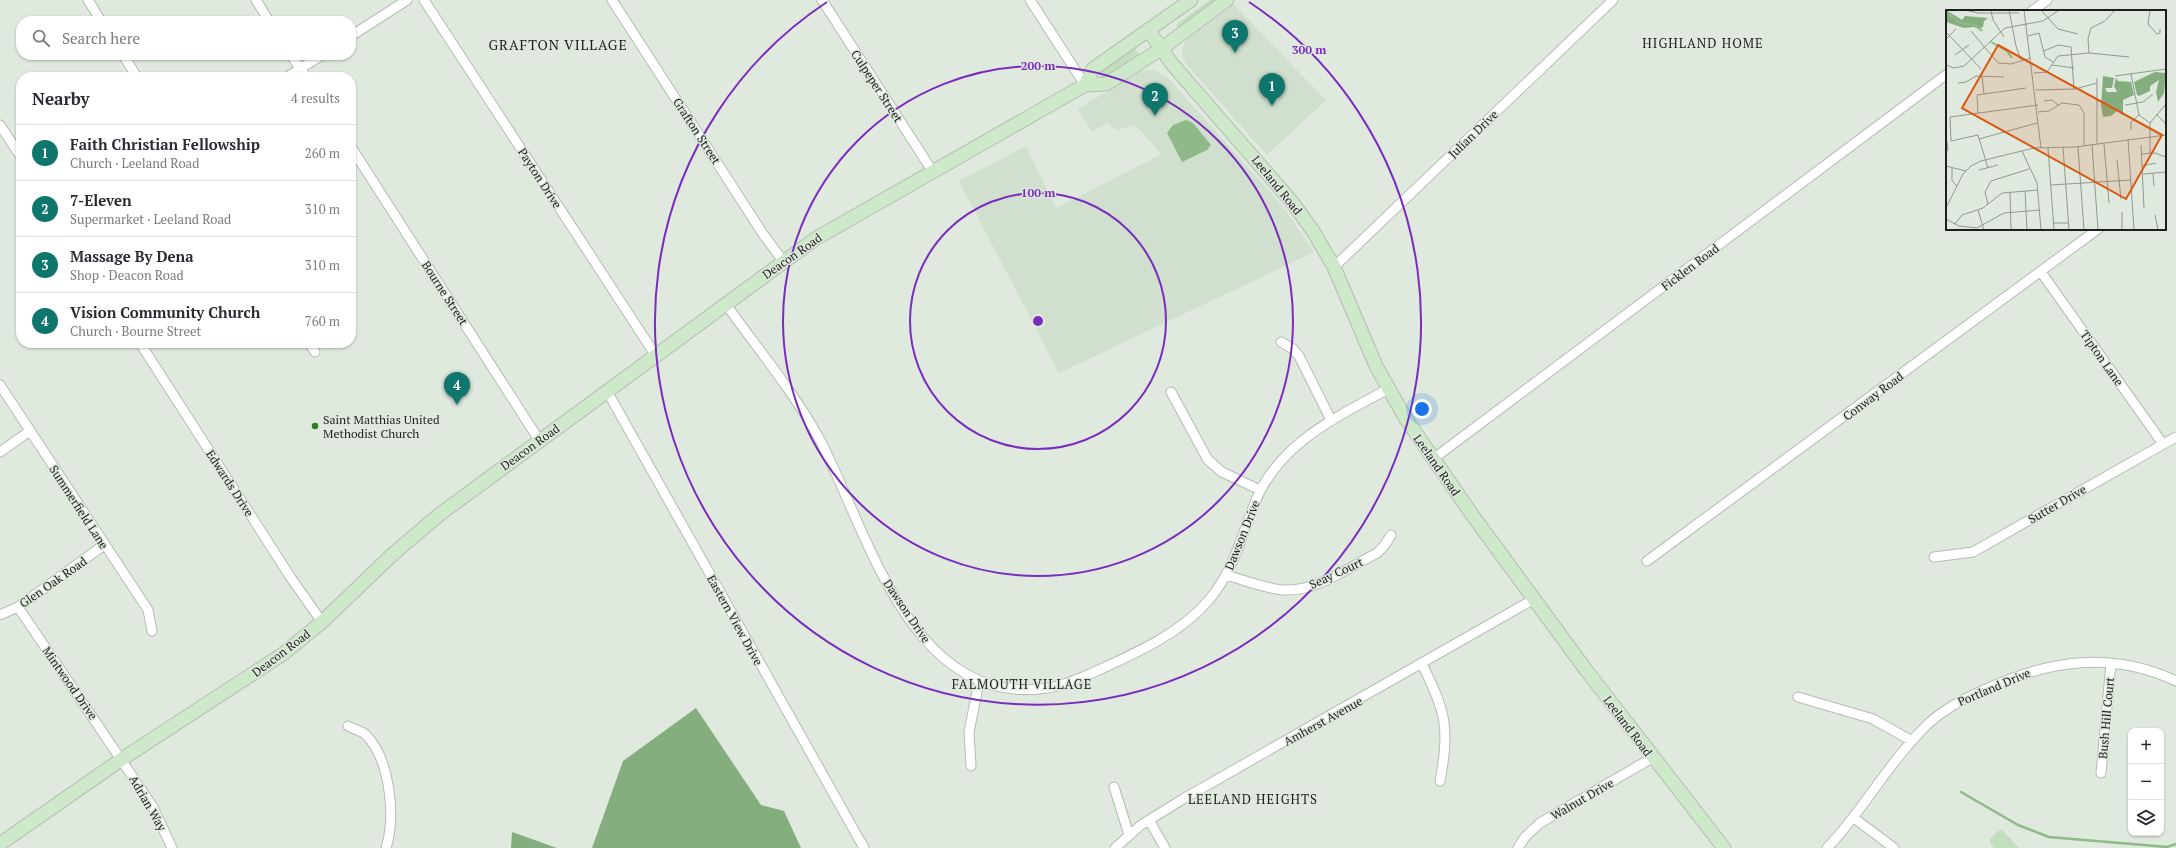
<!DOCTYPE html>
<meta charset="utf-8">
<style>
:root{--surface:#fff;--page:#f7f7f7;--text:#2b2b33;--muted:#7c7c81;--line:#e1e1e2;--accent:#0f766e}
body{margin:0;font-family:"PT Serif",serif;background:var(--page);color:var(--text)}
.controls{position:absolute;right:12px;bottom:12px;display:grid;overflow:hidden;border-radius:8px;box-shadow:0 1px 3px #0004}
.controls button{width:36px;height:36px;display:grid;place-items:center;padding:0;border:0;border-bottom:1px solid var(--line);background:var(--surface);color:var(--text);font:20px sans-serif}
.you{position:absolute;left:1422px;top:409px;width:14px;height:14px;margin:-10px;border:3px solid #fff;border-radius:50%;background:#1a73e8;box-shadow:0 0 0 6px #1a73e833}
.badge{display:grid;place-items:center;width:26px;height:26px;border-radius:50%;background:var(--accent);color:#fff;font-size:13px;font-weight:700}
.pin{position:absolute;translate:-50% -33px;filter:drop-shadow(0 1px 2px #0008)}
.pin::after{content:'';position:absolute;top:21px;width:14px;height:12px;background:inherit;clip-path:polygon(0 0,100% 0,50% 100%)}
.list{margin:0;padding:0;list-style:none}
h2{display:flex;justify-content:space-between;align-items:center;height:52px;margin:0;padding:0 16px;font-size:17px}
h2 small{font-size:13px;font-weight:400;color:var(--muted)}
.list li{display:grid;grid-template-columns:26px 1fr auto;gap:12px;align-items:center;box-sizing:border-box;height:56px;padding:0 16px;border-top:1px solid var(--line)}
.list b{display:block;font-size:15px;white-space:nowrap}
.list p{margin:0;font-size:13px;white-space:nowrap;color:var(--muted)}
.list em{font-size:13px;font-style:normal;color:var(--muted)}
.icon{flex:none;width:22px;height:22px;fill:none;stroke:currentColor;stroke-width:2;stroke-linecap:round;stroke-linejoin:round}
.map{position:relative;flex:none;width:2176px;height:848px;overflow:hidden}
.search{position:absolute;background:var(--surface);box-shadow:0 1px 3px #0004;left:16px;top:16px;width:340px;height:44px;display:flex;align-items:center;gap:10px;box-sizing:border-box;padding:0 14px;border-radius:16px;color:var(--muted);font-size:15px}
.panel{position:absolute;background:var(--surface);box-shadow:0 1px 3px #0004;left:16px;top:72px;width:340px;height:276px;border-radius:16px}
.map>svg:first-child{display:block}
</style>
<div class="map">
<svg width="2176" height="848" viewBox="0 0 2176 848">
<rect width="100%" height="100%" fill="#dfe9de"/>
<path fill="#d0dfce" d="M 1234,5 L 1326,100 L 1267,155 L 1186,64 L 1182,54 L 1184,43 L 1187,39 Z
M 1153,70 L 1168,78 L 1284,208 L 1314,252 L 1059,373 L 959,181 L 1026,146 L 1056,208 L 1162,154 L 1135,125 L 1117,130 L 1107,123 L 1092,132 L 1078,109 L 1141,71 Z"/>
<path fill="#c1dfbd" d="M 1210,0 L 1220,0 L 1179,29 L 1177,27 L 1177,24 Z
M 1131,49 L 1137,50 L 1139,56 L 1108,77 L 1101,77 L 1100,72 Z
M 2002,830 L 2019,848 L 1994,848 L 1990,843 L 1990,839 L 1998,831 Z"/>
<path fill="#85ae7f" d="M 696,708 L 761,805 L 784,811 L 801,848 L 592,848 L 623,761 Z
M 512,832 L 557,848 L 511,848 Z"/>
<path fill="#8fb989" d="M 1186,120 L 1193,123 L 1211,145 L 1207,150 L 1182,162 L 1167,133 L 1173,125 Z"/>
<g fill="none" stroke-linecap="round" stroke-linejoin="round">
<path stroke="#8fb989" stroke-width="2.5" d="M 1961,792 L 2018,825 L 2049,837 L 2167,847 L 2176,844"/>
<g stroke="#b4bdb2" stroke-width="11">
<path id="street" d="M 88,0 L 101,21
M 256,0 L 269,21
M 424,0 L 656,356
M 612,0 L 763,234 L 783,261
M 822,0 L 933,172
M 1030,0 L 1085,85
M 2032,11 L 2047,0
M 351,36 L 407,0
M 123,55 L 137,77
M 291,55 L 306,77
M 287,77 L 322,55
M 0,125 L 21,157
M 351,147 L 539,440
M 1334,267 L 1613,0
M 2041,272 L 2163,444
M 725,303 C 757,348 794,392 820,440 C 868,532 911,709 1047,688 C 1065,686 1082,677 1099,670 C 1138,652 1181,633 1209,600 C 1233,571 1241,538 1254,505 C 1277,444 1335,418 1388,389
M 1281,342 L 1293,349 L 1299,356 L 1331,420
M 140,343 L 291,578 L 322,622
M 309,343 L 315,352
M 0,385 L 148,610 L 152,631
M 607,391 L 864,848
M 1171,392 L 1208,460 L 1222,472 L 1260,490
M 0,452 L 30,431
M 1433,459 L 1947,74
M 1934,557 L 1973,552 L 2176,437
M 1647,561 L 2098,229
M 1226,575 C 1244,580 1263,588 1283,590 C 1316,592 1348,568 1377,553 L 1384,546 L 1391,535
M 18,607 L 153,807 L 172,848
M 0,615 L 18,607 L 104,545
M 1422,664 C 1446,712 1450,729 1440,781
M 1798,697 L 1873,719 L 1912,741
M 348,726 C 353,729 361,731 365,734 C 390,758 396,816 386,848
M 971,766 L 969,732 L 979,682
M 2101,773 L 2111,663
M 1114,787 L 1129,835
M 1854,818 L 1894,848
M 1149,820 L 1165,848
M 1115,848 L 1141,825 L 1183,799 L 1534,599
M 1518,848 L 1525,837 L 1540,823 L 1652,758
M 1827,848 C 1862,812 1885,768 1920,732 C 1939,711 1963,699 1988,688 C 2051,660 2111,651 2176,681"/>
</g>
<g stroke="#b4bdb2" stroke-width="15">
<path id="secondary" d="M 1149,31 L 1172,64 L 1292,202 L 1313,231 L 1334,267 L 1376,366 L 1406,419 L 1473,516 L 1586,670 L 1724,848
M 1085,85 L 1093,69 L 1191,0
M 0,844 L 122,759 L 283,654 L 322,622 L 393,554 L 440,514 L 815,239 L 1085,85 L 1106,84 L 1161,49 L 1227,0"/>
</g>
<use href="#street" stroke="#fff" stroke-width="9"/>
<use href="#secondary" stroke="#cee9ca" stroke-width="13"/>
</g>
<g fill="none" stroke="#7b2cbf" stroke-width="2">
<circle cx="1038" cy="321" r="128"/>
<circle cx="1038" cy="321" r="255"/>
<path d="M1249 2A383 383 0 1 1 827 2"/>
</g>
<circle fill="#307d26" stroke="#dfe9de" stroke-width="1.5" cx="315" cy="426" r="4"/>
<g text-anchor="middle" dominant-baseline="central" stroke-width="3" stroke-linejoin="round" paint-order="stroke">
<g font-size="12" fill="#1c1f1b" stroke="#dfe9de">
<text transform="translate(877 86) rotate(57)">Culpeper Street</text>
<text transform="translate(697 131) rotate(57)">Grafton Street</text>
<text transform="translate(1473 134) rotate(-44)">Julian Drive</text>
<text transform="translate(540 178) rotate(57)">Payton Drive</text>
<text transform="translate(1277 185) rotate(51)">Leeland Road</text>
<text transform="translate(792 256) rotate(-35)">Deacon Road</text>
<text transform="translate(1690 267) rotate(-37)">Ficklen Road</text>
<text transform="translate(445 293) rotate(57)">Bourne Street</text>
<text transform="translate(2102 358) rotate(55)">Tipton Lane</text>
<text transform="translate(1873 396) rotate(-37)">Conway Road</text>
<text transform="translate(530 447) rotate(-36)">Deacon Road</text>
<text transform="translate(1437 465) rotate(55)">Leeland Road</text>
<text transform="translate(230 483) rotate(57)">Edwards Drive</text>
<text transform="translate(2057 504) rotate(-30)">Sutter Drive</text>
<text transform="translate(79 507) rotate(57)">Summerfield Lane</text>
<text transform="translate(1242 535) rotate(-68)">Dawson Drive</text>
<text transform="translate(1336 573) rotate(-25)">Seay Court</text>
<text transform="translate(53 582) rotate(-35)">Glen Oak Road</text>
<text transform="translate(907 611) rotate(56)">Dawson Drive</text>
<text transform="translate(735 620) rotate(61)">Eastern View Drive</text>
<text transform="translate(281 653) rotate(-37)">Deacon Road</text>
<text transform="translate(70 683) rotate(55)">Mintwood Drive</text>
<text transform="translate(1994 687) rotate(-23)">Portland Drive</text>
<text transform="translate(2106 718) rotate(-85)">Bush Hill Court</text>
<text transform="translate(1323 721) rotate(-29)">Amherst Avenue</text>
<text transform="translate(1628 726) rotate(53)">Leeland Road</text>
<text transform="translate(1582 799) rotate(-30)">Walnut Drive</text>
<text transform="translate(148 803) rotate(60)">Adrian Way</text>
</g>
<g font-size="12" fill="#1c1f1b" stroke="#dfe9de" text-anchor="start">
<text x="323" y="419">Saint Matthias United<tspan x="323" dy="14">Methodist Church</tspan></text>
</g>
<g font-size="13" letter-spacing="1" fill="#1c1f1b" stroke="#dfe9de">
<text x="1703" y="43">HIGHLAND HOME</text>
<text x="1022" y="684">FALMOUTH VILLAGE</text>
<text x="1253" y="799">LEELAND HEIGHTS</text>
</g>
<g font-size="14" letter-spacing="1" fill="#1c1f1b" stroke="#dfe9de">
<text x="558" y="44">GRAFTON VILLAGE</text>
</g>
</g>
<g transform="translate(1946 10)">
<rect width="220" height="220" fill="#dfe9de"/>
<path d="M 0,0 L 16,10 L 19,6 L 42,8 L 38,11 L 37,17 L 33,19 L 28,17 L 18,18 L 0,12 ZM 209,62 L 220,63 L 218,83 L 212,92 L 210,82 L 213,70 L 204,76 L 204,81 L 193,86 L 191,85 L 188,72 ZM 157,66 L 168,68 L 166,78 L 159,78 L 161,82 L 171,82 L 168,76 L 170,68 L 172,71 L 185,72 L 188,85 L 177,90 L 177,105 L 172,100 L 165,106 L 157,107 L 155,96 Z" fill="#85ae7f"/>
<path fill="none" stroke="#8fb989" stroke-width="2" d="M 0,2 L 14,13 L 29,15 L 36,21M 45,32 L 61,41 L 66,48"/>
<path fill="none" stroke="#919890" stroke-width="1" d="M 19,0 L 32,3 L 73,3M 63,0 L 70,36 L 75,50M 78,0 L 95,138M 95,0 L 112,19 L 132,24M 204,0 L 202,14 L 211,24 L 214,23 L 214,19M 45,1 L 47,10 L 58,27M 25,21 L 52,53 L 65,54 L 85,48M 0,22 L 35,59M 82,26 L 93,23 L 99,47 L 107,52M 0,29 L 10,19M 98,41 L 112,35 L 125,37 L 128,80M 143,43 L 183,47M 9,45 L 23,35M 0,55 L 8,58 L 18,56 L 59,18 L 97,11 L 113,0M 106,55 L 128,58M 88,63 L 101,62 L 112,46 L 143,43 L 142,29 L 145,18 L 159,11 L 169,0M 185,64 L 193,105 L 204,113M 36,66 L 38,84M 169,66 L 220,59M 151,68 L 151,134M 12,73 L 20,72 L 30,66 L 58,67M 90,80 L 129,79 L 151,73M 98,91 L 106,90 L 112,95M 179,95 L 197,92 L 207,84M 92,102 L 103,101 L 116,93 L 133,95 L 138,103 L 138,136M 32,103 L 31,85 L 80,78M 210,104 L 220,114M 185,120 L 185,112 L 193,105M 0,124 L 2,141M 33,129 L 91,113M 182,129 L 188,220M 158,134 L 163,193M 146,135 L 152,220M 195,135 L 198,198M 117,137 L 123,220M 132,137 L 138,220M 102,138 L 108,220M 76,141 L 91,173 L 95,220M 204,143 L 204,113 L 220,94M 195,144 L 209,143 L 220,147M 171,150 L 175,189M 0,156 L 20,161M 196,156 L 210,153M 6,158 L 6,171 L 11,176M 42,158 L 32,125 L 5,131 L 4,107 L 92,95M 33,160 L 52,155M 207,163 L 208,176M 197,164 L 220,162M 105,175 L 185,170M 79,181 L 81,220M 64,182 L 65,220M 42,194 L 39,182 L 45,171 L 83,159M 0,198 L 17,164 L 25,156 L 35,151 L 88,138 L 129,137 L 220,125M 32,200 L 38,220M 176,202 L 176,220M 209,205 L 212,220M 0,209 L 13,216 L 31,218 L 58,203 L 94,200M 107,213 L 122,213M 9,214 L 16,205 L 37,198 L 56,183 L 92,180"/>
<path fill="#de560d" fill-opacity="0.15" stroke="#de560d" stroke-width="2" d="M 52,35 L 216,125 L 180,189 L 16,98 Z"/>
<rect width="220" height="220" fill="none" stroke="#1c1f1b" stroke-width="2"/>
</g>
<circle cx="1038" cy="321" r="6" fill="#7b2cbf" stroke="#dfe9de" stroke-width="2"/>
<g font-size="12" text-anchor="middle" font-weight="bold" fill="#7b2cbf" stroke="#dfe9de" stroke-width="3" stroke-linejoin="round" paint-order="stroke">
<text x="1309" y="54">300 m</text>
<text x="1038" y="70">200 m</text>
<text x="1038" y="197">100 m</text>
</g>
</svg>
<div class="controls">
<button>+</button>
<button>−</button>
<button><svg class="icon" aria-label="layers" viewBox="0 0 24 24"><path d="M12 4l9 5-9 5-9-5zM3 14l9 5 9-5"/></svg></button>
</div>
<div class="you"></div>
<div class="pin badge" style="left:1272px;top:106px">1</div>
<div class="pin badge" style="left:1155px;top:116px">2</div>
<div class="pin badge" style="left:1235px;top:53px">3</div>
<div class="pin badge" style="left:457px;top:405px">4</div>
<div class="search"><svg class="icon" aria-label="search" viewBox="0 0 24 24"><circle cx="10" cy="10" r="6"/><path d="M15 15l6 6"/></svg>Search here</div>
<section class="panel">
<h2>Nearby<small>4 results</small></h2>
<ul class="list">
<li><span class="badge">1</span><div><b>Faith Christian Fellowship</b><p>Church · Leeland Road</p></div><em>260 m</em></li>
<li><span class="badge">2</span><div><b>7-Eleven</b><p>Supermarket · Leeland Road</p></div><em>310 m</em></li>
<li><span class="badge">3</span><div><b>Massage By Dena</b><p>Shop · Deacon Road</p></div><em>310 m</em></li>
<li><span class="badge">4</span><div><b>Vision Community Church</b><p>Church · Bourne Street</p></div><em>760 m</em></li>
</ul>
</section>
</div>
